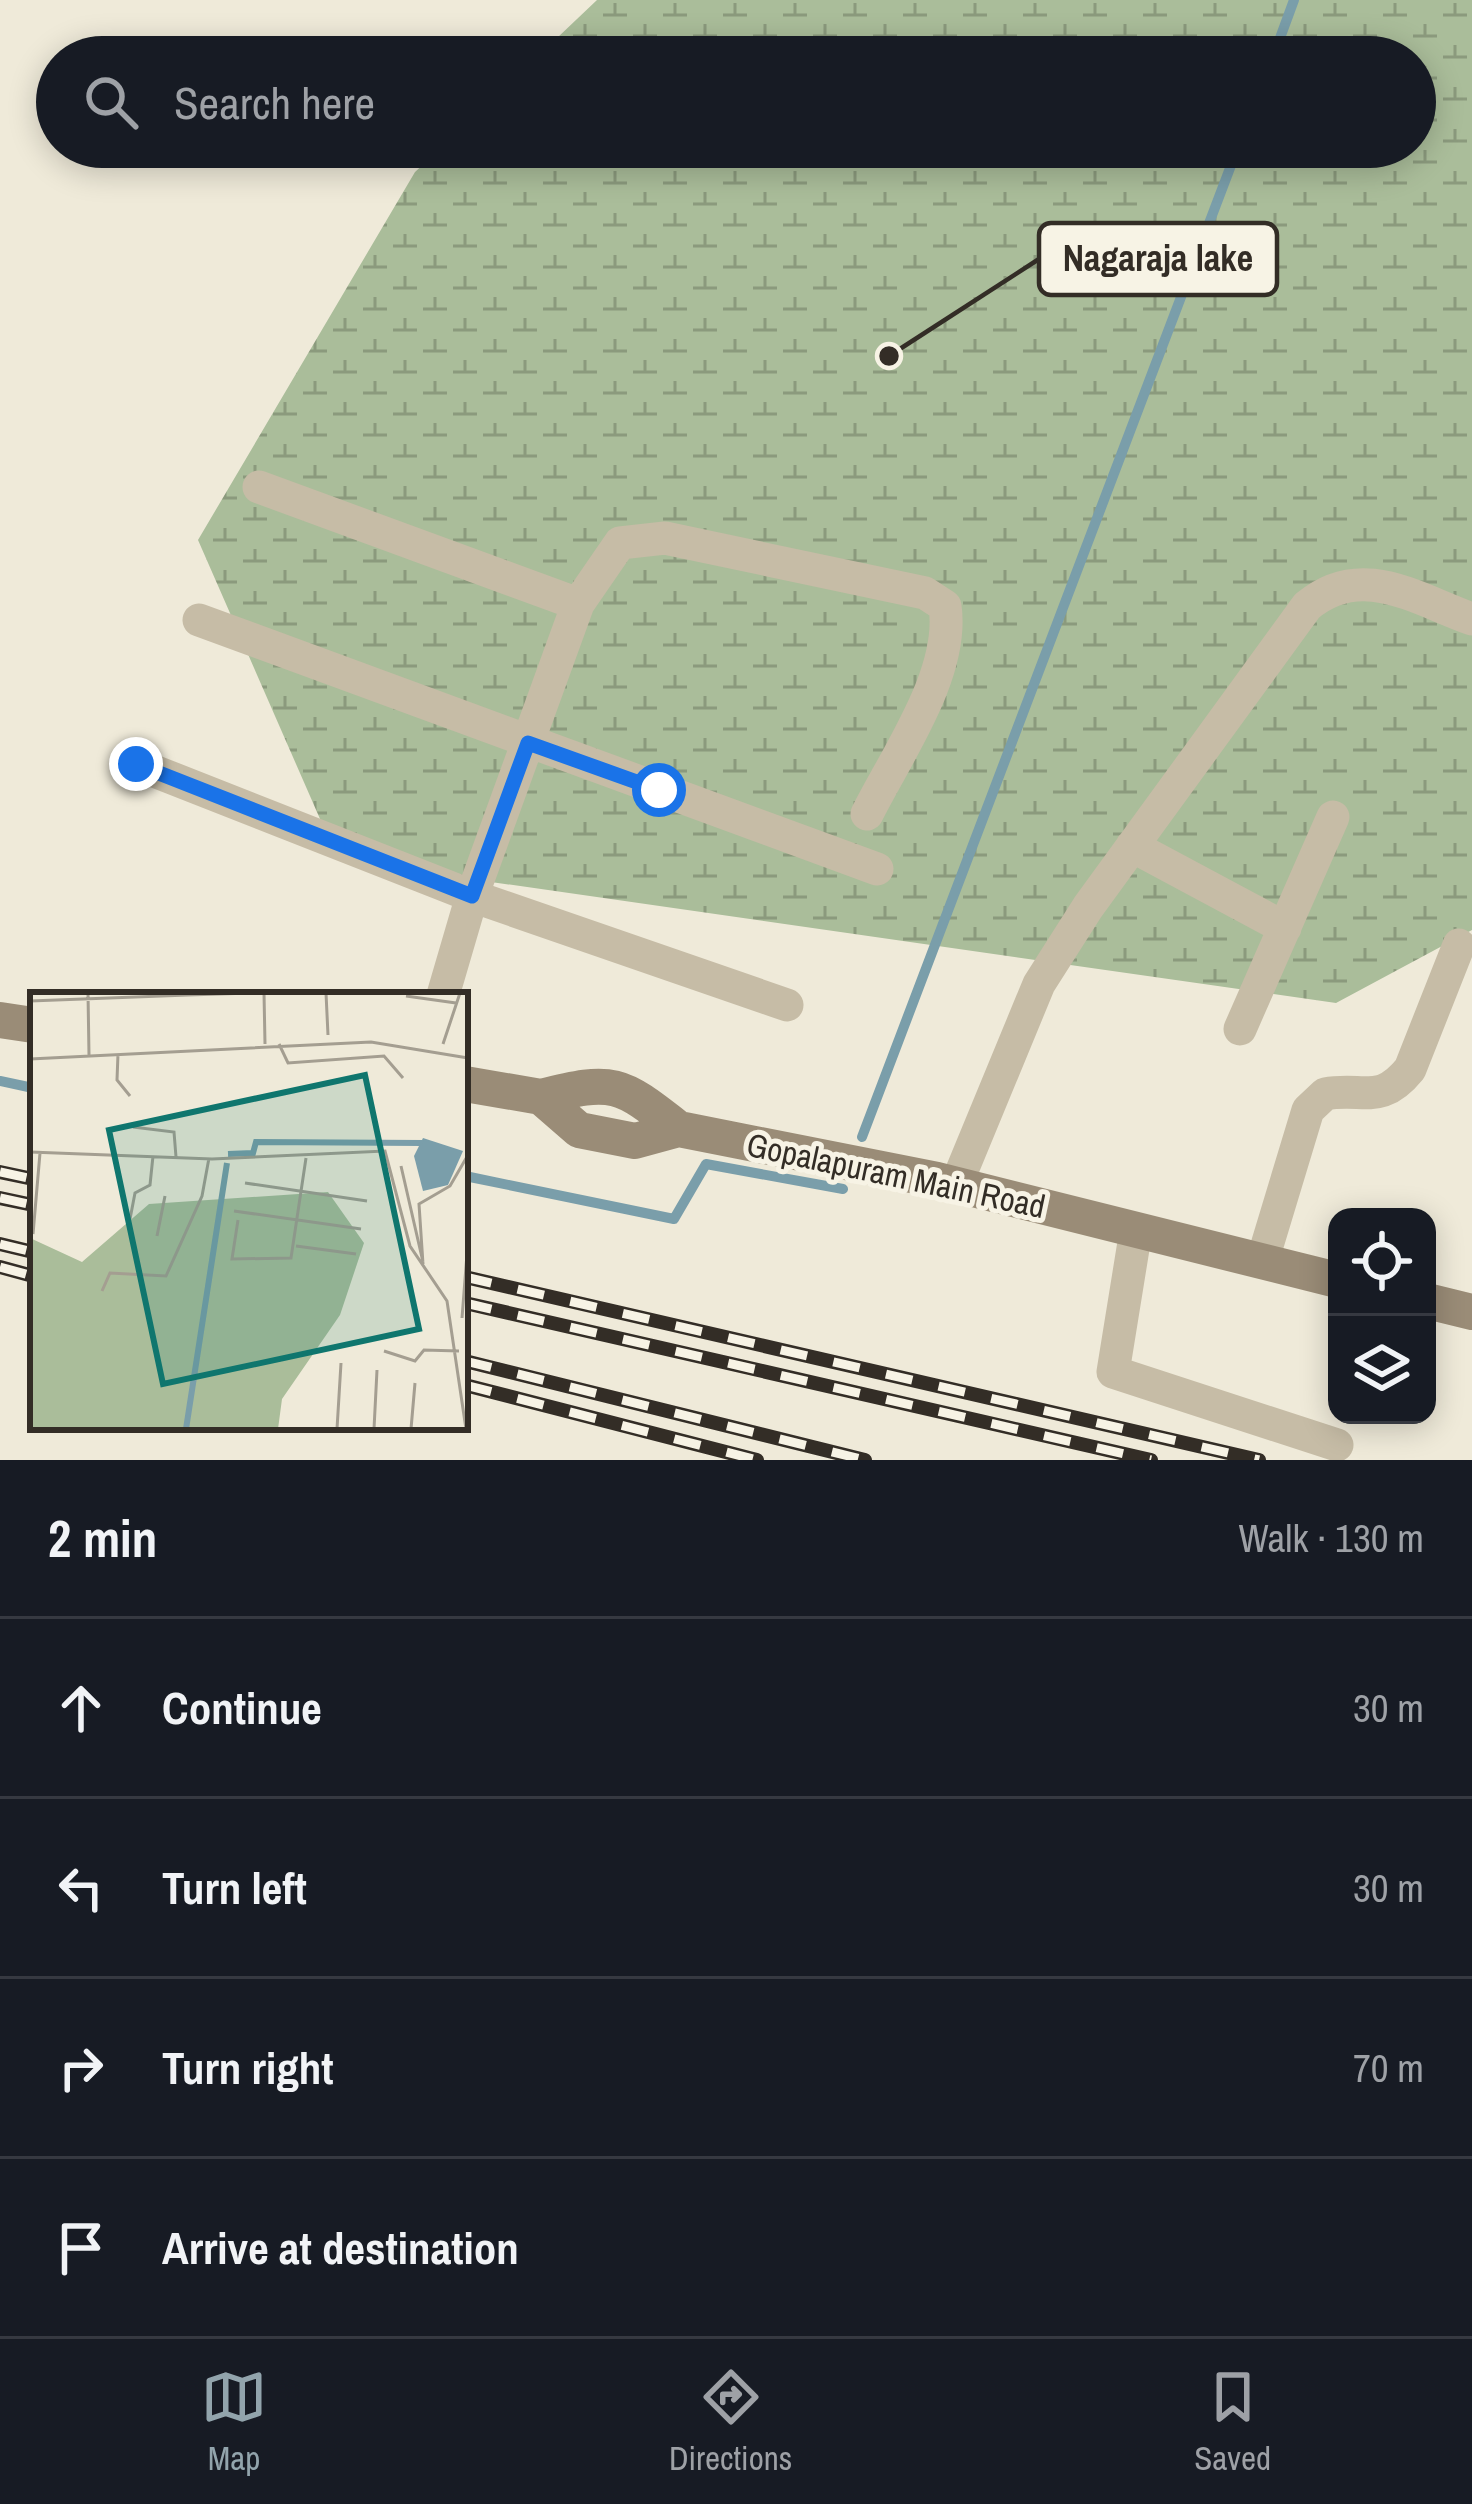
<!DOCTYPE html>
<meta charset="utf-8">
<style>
:root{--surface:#171b24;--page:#20242c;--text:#f1f3f6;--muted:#9ea1a6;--line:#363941;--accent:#92a4ac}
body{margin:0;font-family:"Archivo Narrow",sans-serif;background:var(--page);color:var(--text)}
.controls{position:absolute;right:36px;bottom:36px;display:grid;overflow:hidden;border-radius:24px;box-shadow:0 6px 30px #0003}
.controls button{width:108px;height:108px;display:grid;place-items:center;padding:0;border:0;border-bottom:3px solid var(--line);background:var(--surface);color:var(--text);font:60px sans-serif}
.stop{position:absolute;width:36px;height:36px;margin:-27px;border:9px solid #1a73e8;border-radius:50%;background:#fff}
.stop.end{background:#1a73e8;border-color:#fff;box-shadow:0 3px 12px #0008}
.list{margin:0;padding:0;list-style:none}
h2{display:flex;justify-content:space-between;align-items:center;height:156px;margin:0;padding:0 48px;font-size:51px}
h2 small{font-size:39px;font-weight:400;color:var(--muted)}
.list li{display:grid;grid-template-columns:78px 1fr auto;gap:36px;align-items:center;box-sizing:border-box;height:180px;padding:0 48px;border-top:3px solid var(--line)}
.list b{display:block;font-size:45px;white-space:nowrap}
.list em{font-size:39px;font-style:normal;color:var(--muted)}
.icon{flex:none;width:66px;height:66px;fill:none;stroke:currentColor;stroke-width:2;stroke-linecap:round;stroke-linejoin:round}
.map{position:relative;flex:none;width:1472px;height:1460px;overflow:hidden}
.search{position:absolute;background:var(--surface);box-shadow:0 6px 30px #0003;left:36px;right:36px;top:36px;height:132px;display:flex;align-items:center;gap:30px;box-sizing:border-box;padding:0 42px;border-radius:66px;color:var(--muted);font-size:45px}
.sheet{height:876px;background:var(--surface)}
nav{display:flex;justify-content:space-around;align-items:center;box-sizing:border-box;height:168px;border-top:3px solid var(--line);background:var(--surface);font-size:33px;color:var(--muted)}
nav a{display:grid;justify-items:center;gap:6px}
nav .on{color:var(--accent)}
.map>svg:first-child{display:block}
</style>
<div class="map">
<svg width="1472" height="1460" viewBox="0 0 1472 1460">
<defs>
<pattern id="wetland-marsh" width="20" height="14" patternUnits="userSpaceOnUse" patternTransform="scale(3)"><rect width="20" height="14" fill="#aabd9a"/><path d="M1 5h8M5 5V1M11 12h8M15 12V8" fill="none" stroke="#8b9a7d"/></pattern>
</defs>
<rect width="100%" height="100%" fill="#efead9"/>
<path fill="url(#wetland-marsh)" d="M 597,0 L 1472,0 L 1472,930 L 1336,1003 L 338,860 L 198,540 L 415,172 L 442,147 L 1415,147 L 1415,57 L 537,57 Z"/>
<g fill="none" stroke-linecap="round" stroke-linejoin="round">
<path stroke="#7a9eaa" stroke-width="10" d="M 1273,57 L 1294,0
M 0,1081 L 33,1088
M 862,1137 L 1238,147
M 465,1176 L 674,1219 L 706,1164 L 843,1189"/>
<path stroke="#c6bca6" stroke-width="33" d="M 259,487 L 578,604
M 199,620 L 877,869
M 136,764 L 472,896 L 787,1005
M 1132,846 L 1285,928
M 443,995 L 472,896 L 578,604 L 620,543 L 665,538 L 925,593 L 945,606 C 955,673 897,754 867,814
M 1240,1029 L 1333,817
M 956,1185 L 1039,984 L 1088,907 L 1307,606 C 1361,561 1414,598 1472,619
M 1136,1230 L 1113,1372 L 1337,1445
M 1262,1262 L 1308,1110 L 1325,1094 C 1364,1087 1380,1106 1410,1069 L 1459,945"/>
<path stroke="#9a8c77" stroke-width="36" d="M 0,1020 L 33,1025
M 465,1084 L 541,1097 L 579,1130 L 635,1141 L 679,1129 L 937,1180 L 1337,1280
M 541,1097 C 615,1078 620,1083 679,1129
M 1427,1301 L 1472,1312"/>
<g stroke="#332d26" stroke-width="14">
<path id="rail" d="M 0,1172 L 33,1179
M 0,1198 L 33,1205
M 0,1244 L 33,1252
M 0,1267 L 33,1276
M 465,1277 L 1259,1460
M 465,1303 L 1151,1460
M 465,1361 L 865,1460
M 465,1385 L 757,1460"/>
</g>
<use href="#rail" stroke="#f7f3e5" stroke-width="9" stroke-dasharray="27" stroke-linecap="butt"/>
</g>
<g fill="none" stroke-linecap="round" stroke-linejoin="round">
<path stroke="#1a73e8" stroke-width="15" d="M 136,764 L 472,896 L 528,743 L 659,790"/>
</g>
<g text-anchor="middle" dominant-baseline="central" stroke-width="10" stroke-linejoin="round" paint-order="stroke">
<g font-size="33" fill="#332d26" stroke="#f7f3e5">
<text transform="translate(896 1175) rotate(12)">Gopalapuram Main Road</text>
</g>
</g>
<g transform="translate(30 992)">
<rect width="438" height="438" fill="#efead9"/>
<path d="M 298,200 L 334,251 L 310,323 L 252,407 L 248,437 L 0,437 L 0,246 L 52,270 L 119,212 Z" fill="#aabd9a"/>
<path d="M 393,146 L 433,159 L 418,193 L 393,199 L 384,164 Z" fill="#7a9eaa"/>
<path fill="none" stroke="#7a9eaa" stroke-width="6" d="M 198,162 L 223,161 L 226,150 L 393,151M 156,437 L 197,171"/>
<path fill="none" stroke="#a49e91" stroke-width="3" d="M 58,1 L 59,63M 234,1 L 235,52M 296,1 L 298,43M 158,3 L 221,1M 376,4 L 426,11M 0,9 L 158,3M 249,52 L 258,71 L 354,64 L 373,86M 413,52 L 430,1M 88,62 L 87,88 L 100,104M 0,67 L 341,50 L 438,66M 103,135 L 144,140 L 146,165M 0,160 L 182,167 L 355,159 L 380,254 L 417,309 L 436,437M 371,174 L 393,270M 215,191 L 337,209M 204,219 L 331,237M 100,227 L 105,201 L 120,193 L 123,164M 208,228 L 202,267 L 261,266 L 276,166M 3,242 L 10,161M 127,244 L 135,204M 266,254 L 326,262M 393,272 L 389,212 L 420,194 L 438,163M 72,299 L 80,281 L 136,284 L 172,204 L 179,166M 432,326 L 438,249M 354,359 L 385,369 L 394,358 L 429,359M 307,437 L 311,371M 344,437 L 347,378M 381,437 L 385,391"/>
<path fill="#0f766e" fill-opacity="0.15" stroke="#0f766e" stroke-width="6" d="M 335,83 L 389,337 L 133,392 L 79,138 Z"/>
<rect width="438" height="438" fill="none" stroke="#332d26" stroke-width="6"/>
</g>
<path fill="none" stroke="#332d26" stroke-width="4.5" d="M889 356L1039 259"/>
<circle fill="#332d26" stroke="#f7f3e5" stroke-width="4.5" cx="889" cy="356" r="12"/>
<rect fill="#f7f3e5" stroke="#332d26" stroke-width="4.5" x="1039" y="223" width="238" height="72" rx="12"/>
<g font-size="36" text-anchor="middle" font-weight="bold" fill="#332d26">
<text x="1158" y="271">Nagaraja lake</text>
</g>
</svg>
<div class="controls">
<button><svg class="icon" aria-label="locate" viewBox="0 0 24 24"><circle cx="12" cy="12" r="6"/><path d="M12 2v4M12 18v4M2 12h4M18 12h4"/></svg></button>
<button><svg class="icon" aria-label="layers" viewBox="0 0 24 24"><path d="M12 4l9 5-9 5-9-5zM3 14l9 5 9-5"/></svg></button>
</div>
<div class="stop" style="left:659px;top:790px"></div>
<div class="stop end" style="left:136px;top:764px"></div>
<div class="search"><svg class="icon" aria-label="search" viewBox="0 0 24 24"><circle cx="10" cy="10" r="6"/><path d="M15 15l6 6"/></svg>Search here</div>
</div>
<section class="sheet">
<h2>2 min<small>Walk · 130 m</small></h2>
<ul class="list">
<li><svg class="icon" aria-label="ahead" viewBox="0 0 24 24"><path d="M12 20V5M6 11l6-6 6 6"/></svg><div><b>Continue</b></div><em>30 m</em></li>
<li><svg class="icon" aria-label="left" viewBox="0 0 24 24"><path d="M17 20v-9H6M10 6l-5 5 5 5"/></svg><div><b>Turn left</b></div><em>30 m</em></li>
<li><svg class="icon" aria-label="right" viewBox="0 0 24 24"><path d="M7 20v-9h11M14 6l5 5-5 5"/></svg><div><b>Turn right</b></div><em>70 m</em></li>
<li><svg class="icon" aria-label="arrive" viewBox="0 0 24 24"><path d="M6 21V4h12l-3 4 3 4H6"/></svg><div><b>Arrive at destination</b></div></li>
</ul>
</section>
<nav>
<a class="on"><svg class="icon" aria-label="map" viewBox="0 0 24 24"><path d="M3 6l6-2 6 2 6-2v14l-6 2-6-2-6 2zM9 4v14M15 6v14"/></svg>Map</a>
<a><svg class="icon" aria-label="directions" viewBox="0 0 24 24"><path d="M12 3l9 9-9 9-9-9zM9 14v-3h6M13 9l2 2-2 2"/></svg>Directions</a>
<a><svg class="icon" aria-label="saved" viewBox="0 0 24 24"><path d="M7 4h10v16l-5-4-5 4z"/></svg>Saved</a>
</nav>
